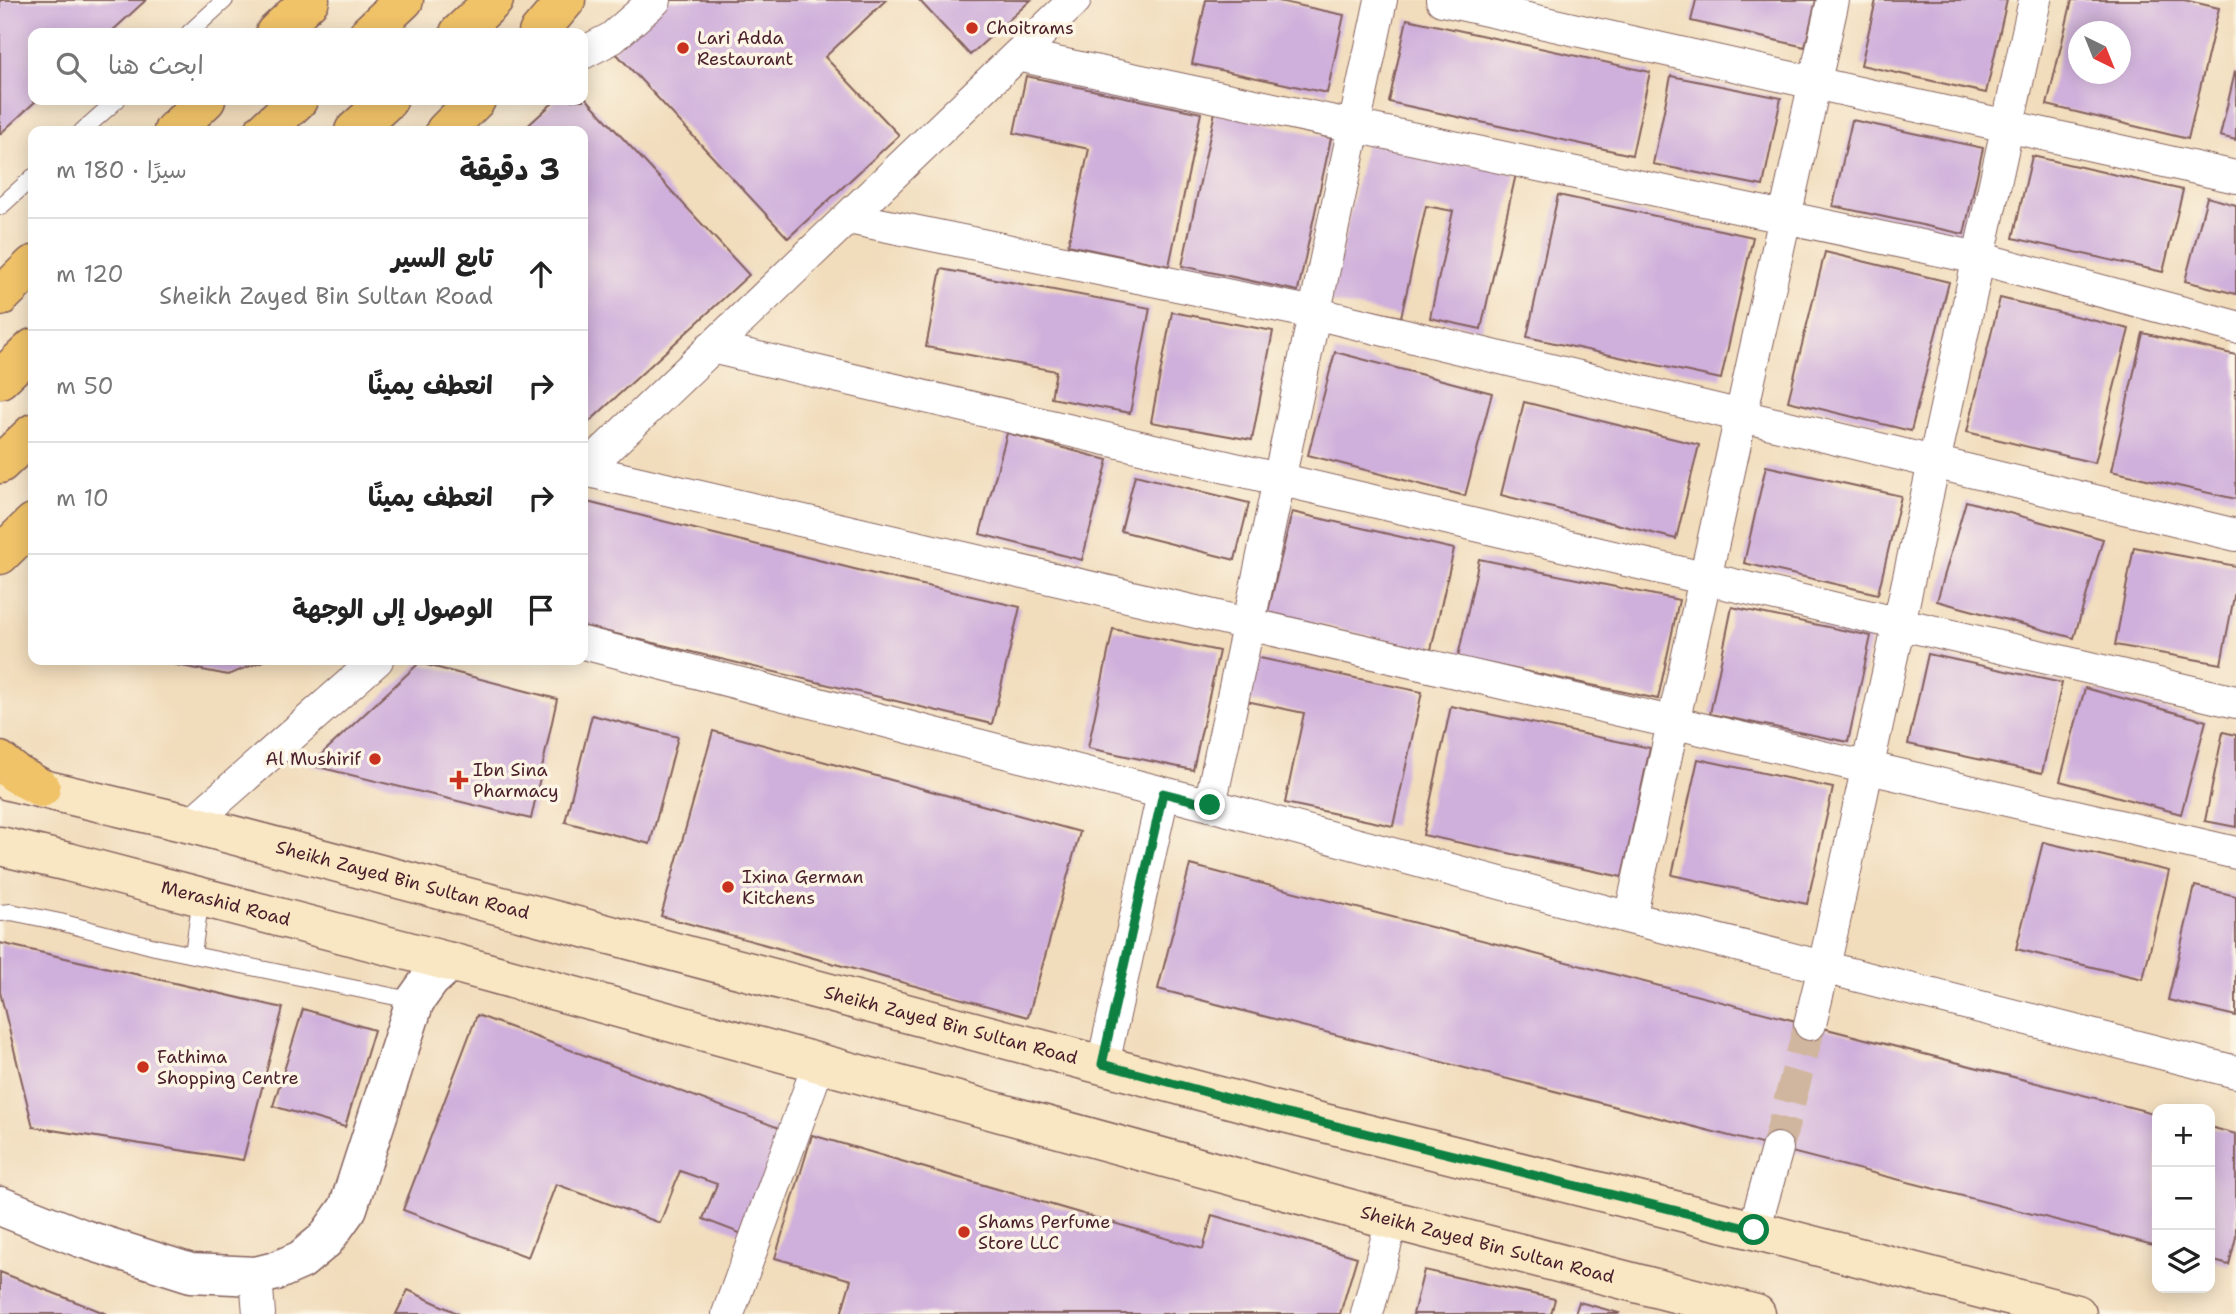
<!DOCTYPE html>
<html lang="ar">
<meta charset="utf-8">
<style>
:root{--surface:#fff;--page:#f6f6f6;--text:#222;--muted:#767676;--line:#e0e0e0}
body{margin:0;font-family:"Shantell Sans","Playpen Sans Arabic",sans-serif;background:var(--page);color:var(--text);direction:rtl}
.controls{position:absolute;right:21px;bottom:21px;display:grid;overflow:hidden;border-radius:14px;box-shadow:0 4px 18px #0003}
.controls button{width:63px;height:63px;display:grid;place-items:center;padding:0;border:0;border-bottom:2px solid var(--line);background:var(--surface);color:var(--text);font:35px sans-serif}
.compass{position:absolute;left:2068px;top:21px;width:63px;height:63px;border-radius:50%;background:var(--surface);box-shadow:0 4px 18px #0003;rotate:137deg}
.stop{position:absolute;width:21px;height:21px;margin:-16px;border:5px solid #0b8043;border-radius:50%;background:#fff}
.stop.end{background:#0b8043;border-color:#fff;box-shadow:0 2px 7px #0008}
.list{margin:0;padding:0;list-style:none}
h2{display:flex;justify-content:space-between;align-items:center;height:91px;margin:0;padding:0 28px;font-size:30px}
h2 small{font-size:23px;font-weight:400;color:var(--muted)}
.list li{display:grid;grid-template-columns:46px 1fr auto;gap:21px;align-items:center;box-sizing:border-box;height:112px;padding:0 28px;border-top:2px solid var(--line)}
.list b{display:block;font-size:26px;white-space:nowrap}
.list p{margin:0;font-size:23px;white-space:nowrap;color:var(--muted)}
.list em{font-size:23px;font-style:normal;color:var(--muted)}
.icon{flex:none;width:38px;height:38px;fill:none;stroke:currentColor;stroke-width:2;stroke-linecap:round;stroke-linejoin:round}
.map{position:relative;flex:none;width:2236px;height:1314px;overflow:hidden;direction:ltr}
.search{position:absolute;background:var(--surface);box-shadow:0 4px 18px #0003;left:28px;top:28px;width:560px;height:77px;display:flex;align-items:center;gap:18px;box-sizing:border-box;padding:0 24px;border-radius:14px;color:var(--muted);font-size:26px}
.panel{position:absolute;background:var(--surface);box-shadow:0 4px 18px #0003;left:28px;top:126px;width:560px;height:539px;border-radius:14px;direction:rtl}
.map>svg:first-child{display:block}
</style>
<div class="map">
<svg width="2236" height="1314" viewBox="0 0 2236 1314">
<rect width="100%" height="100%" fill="#fcf5e5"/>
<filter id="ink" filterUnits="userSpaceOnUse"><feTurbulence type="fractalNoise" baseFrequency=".0143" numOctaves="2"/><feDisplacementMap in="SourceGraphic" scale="14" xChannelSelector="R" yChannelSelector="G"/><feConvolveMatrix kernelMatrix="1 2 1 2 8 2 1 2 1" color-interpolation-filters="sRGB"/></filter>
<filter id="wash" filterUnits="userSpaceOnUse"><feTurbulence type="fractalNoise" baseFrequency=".00686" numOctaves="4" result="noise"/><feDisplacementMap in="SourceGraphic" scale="28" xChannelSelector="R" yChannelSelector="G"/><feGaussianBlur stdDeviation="1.57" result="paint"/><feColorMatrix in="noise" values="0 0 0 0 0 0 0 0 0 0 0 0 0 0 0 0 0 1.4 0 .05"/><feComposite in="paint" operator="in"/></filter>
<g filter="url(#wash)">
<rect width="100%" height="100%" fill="#f1dcbb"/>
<g id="blocks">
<path fill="#cfafdb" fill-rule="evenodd" d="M 0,0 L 146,0 L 110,33 L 33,33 L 33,100 L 37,100 L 0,134 Z
M 666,0 L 886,0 L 825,57 L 899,135 L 788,238 L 613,50 Z
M 919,0 L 1031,0 L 970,55 Z
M 1206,0 L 1274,0 L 1344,15 L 1327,93 L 1192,64 Z
M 1696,0 L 1816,0 L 1805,47 L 1691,21 Z
M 1876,0 L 2007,0 L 1986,93 L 1861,65 Z
M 2072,0 L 2184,0 L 2219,8 L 2188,139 L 2047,105 ZM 2078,32 L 2120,32 L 2120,74 L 2078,74 Z
M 1407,19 L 1650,72 L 1632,155 L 1389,102 Z
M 2235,72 L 2236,72 L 2236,140 L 2220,136 Z
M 1026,76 L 1201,113 L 1169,266 L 1068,245 L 1089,149 L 1014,133 Z
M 1671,76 L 1781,98 L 1763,186 L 1653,164 Z
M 583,95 L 749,275 L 589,422 L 583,415 L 583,131 L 522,131 L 556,100 L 583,100 Z
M 1215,112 L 1331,138 L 1298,291 L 1182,266 Z
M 1852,120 L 1983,148 L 1964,234 L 1833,206 Z
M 1366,142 L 1516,174 L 1481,329 L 1430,318 L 1453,211 L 1426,206 L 1401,317 L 1330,302 Z
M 2032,156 L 2183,190 L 2163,272 L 2013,238 Z
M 1558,195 L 1753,237 L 1721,379 L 1527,337 Z
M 2207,197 L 2236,205 L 2236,294 L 2185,281 Z
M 1825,252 L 1949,282 L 1911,431 L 1788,401 Z
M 941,269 L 1150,308 L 1130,413 L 1051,398 L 1056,371 L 926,347 Z
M 2000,298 L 2129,329 L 2095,463 L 1967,432 Z
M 1172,312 L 1273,331 L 1252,440 L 1151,422 Z
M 2143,333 L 2236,355 L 2236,499 L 2111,471 Z
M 1335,352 L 1492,393 L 1465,496 L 1308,455 Z
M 1524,402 L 1699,445 L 1676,539 L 1501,495 Z
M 1007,433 L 1108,460 L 1082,560 L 980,534 Z
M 1766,466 L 1901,496 L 1878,594 L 1744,563 Z
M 1135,475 L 1249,503 L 1235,560 L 1121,531 Z
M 583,501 L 874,574 L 1020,607 L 992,724 L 583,626 Z
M 1966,501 L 2103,539 L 2074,638 L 1937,601 Z
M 1292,512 L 1454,549 L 1431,650 L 1268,612 Z
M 2134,547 L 2236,566 L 2236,586 L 2221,664 L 2115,645 Z
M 1479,559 L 1679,600 L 1658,699 L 1458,657 Z
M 1732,607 L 1871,636 L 1848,742 L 1710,714 Z
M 1113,629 L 1219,651 L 1193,770 L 1088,748 Z
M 1928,654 L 2062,683 L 2042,773 L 1908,744 Z
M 1255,657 L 1422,692 L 1393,826 L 1285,803 L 1304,713 L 1246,701 Z
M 151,660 L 266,660 L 228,675 Z
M 419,663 L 557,699 L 531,819 L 310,765 Z
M 2085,688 L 2206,721 L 2181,814 L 2060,781 Z
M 1451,706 L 1650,748 L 1622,877 L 1423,835 Z
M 592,715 L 678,737 L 650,844 L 565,822 Z
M 713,731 L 1080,832 L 1028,1017 L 661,916 Z
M 2223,732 L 2236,735 L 2236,827 L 2205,821 Z
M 1698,759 L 1833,788 L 1807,904 L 1672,875 Z
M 2043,842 L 2169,871 L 2143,979 L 2016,949 Z
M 1190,865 L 2157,1114 L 2157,1246 L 1158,989 Z
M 2195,886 L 2236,896 L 2236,1016 L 2168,1000 Z
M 0,943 L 283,1008 L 243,1160 L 33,1127 L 0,992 Z
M 303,1009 L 374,1030 L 345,1127 L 273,1106 Z
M 477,1015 L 782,1129 L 742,1234 L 703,1219 L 717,1184 L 680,1171 L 660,1223 L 556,1184 L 528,1257 L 403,1210 Z
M 2210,1127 L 2236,1134 L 2236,1237 L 2229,1265 L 2210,1260 Z
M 812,1135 L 1203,1249 L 1212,1215 L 1357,1257 L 1340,1314 L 841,1314 L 851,1280 L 775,1258 Z
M 1424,1270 L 1555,1299 L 1551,1314 L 1413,1314 Z
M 0,1272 L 107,1314 L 0,1314 Z
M 408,1290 L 459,1314 L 396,1314 Z
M 1579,1302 L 1619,1313 L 1618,1314 L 1575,1314 Z"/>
</g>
</g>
<g filter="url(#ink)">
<use href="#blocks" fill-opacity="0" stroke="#84615d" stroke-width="2"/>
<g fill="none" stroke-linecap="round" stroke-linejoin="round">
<path stroke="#d0b69e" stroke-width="32" stroke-dasharray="32 16" stroke-linecap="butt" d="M 1777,1149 L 1810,1024"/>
<g stroke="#84615d" stroke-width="18">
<path id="service" d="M 189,33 L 225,0
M 82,131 L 117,100
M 0,207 L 33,177
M 0,913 L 11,912 L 60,922 L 155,947 L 415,1001
M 193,954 L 201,896"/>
</g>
<g stroke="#84615d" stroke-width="34">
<path id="minor" d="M 1442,0 L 2236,177
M 583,53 L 612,38 L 655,0
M 1018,55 L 1978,258 L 2236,327
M 849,218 L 1314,313 L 2236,535
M 711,347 L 2236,702
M 584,470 L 2236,853
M 583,471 L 1075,0
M 583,643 L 1210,805 L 1630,918 L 2236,1072
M 1210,805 L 1381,0
M 191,824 L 377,660
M 1630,918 L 1833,0
M 1810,1024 L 1824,967 L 2035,0
M 1103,1064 L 1163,794
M 1754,1230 L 1777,1149
M 256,1276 L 259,1314
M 728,1314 L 819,1063
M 1367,1314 L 1392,1220"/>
</g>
<g stroke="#84615d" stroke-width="41">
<path id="tertiary" d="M 0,1206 L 81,1238 L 191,1273 L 256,1276 L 276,1271 L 301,1260 L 325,1240 L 348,1208 L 415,1001 L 430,980 L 450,962"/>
</g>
<g stroke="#84615d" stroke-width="41">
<g id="secondary">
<path id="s1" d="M 9,781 L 191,824 L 1272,1110 L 1754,1230 L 2077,1314"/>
<path id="s2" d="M 0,846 L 68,862 L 450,962 L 1392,1220 L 1756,1314"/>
</g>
</g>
<g stroke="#84615d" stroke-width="41">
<path id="trunk" d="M 275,33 L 310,0
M 369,33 L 404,0
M 459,33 L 494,0
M 538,33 L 566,0
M 173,131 L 206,100
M 264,131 L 298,100
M 354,131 L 388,100
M 445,131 L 476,100
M 0,297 L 33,265
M 0,379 L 33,348
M 0,464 L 33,433
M 0,555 L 33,523
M 0,761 L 16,774 L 41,788"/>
</g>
<use href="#service" stroke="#fff" stroke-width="16"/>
<use href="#minor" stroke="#fff" stroke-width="32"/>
<use href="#tertiary" stroke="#fff" stroke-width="38"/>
<use href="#secondary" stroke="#f9e7c3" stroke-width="38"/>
<use href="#trunk" stroke="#f0c369" stroke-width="38"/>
</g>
</g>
<g fill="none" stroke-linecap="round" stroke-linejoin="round" filter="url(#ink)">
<path stroke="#0b8043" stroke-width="9" d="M 1210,805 L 1163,793 L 1102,1064 L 1272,1110 L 1754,1230"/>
</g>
<g fill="#c8321e" stroke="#fcf5e5" stroke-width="2.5">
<circle cx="972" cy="28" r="7"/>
<circle cx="683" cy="48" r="7"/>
<circle cx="375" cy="759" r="7"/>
<path d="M455.5 769.5h7v7h7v7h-7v7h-7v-7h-7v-7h7z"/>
<circle cx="728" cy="887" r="7"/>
<circle cx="143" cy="1067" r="7"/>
<circle cx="964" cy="1232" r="7"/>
</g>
<g text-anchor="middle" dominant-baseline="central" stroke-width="7" stroke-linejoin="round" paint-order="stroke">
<g font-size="18" fill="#4a1f2b" stroke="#fcf5e5" text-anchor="start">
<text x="986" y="28">Choitrams</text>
<text x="697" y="38">Lari Adda<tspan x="697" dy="21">Restaurant</tspan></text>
<text x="361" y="759" text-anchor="end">Al Mushirif</text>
<text x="473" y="770">Ibn Sina<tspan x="473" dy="21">Pharmacy</tspan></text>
<text x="742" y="877">Ixina German<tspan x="742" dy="21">Kitchens</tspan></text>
<text x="157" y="1057">Fathima<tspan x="157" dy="21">Shopping Centre</tspan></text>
<text x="978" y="1222">Shams Perfume<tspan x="978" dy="21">Store LLC</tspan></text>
</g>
<g font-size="18" fill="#4a1f2b" stroke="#fcf5e5">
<text stroke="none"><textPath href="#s1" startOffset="406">Sheikh Zayed Bin Sultan Road</textPath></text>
<text stroke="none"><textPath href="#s2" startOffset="233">Merashid Road</textPath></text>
<text stroke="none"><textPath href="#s1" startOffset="973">Sheikh Zayed Bin Sultan Road</textPath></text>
<text stroke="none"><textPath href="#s2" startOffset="1540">Sheikh Zayed Bin Sultan Road</textPath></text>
</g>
</g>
</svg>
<div class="controls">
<button>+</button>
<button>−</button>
<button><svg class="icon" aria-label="layers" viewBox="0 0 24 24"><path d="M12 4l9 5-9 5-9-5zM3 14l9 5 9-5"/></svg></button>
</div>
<svg class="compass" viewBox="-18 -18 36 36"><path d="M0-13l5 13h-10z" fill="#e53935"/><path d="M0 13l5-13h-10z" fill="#767676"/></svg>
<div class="stop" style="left:1754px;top:1230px"></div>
<div class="stop end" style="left:1210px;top:805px"></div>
<div class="search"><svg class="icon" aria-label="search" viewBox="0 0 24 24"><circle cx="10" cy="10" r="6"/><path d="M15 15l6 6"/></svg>ابحث هنا</div>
<section class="panel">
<h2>3 دقيقة<small>سيرًا · 180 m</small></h2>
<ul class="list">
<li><svg class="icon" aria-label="ahead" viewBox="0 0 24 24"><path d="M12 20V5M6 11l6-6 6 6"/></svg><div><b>تابع السير</b><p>Sheikh Zayed Bin Sultan Road</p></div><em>120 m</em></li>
<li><svg class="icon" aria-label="right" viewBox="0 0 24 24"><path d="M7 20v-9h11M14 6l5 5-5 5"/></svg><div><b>انعطف يمينًا</b></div><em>50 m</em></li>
<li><svg class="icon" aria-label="right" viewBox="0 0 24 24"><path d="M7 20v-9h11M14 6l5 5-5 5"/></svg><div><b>انعطف يمينًا</b></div><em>10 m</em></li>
<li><svg class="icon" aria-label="arrive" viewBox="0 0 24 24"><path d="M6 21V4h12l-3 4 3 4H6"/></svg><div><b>الوصول إلى الوجهة</b></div></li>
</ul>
</section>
</div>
